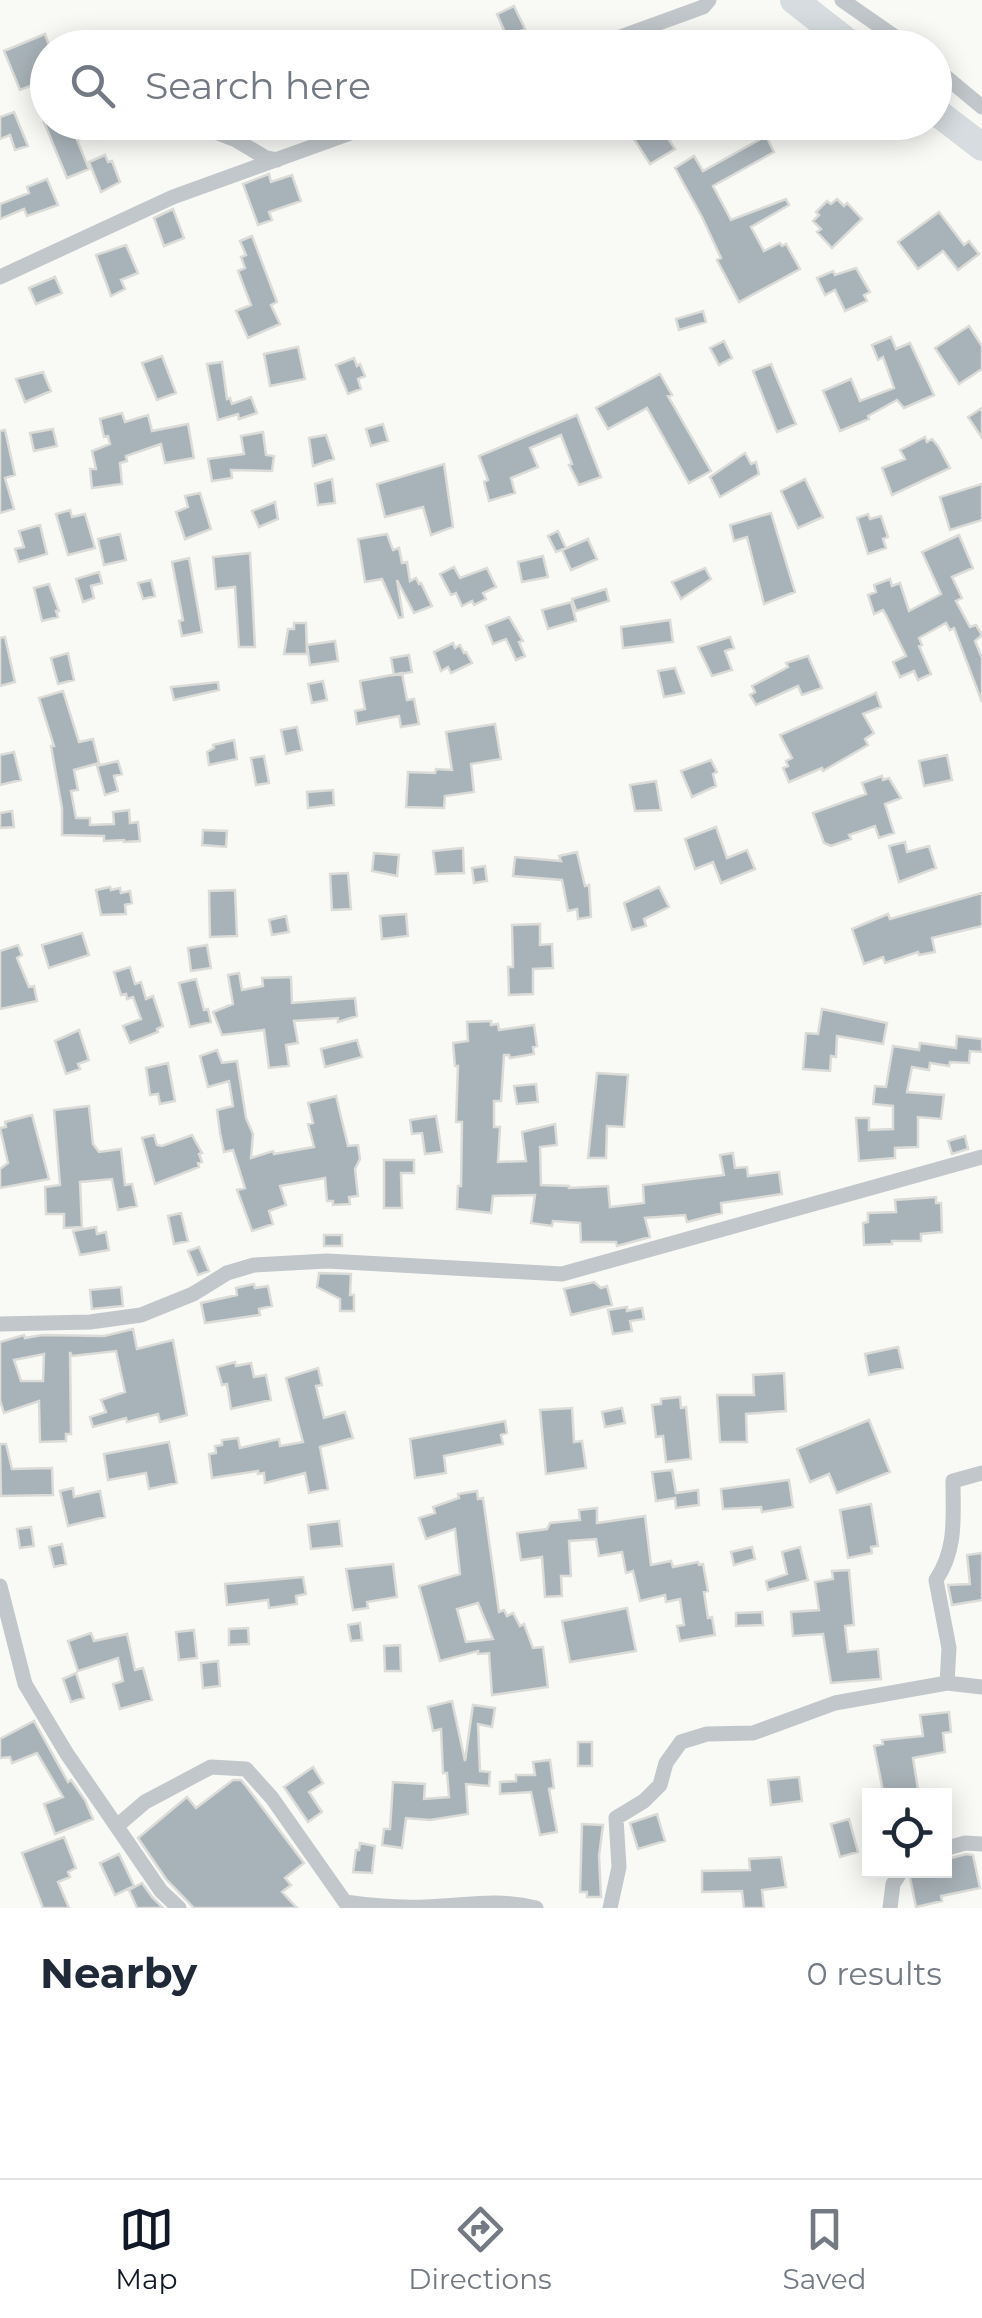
<!DOCTYPE html>
<style>
:root{--surface:#fff;--page:#f2f2f3;--text:#1f2937;--muted:#747a83;--line:#e0e1e3;--accent:#111827}
body{margin:0;font-family:Montserrat,sans-serif;background:var(--page);color:var(--text)}
.controls{position:absolute;right:30px;bottom:30px;display:grid;overflow:hidden;border-radius:0px;box-shadow:0 5px 25px #0003}
.controls button{width:90px;height:90px;display:grid;place-items:center;padding:0;border:0;border-bottom:2px solid var(--line);background:var(--surface);color:var(--text);font:50px sans-serif}
.list{margin:0;padding:0;list-style:none}
h2{display:flex;justify-content:space-between;align-items:center;height:130px;margin:0;padding:0 40px;font-size:42px}
h2 small{font-size:32px;font-weight:400;color:var(--muted)}
.icon{flex:none;width:55px;height:55px;fill:none;stroke:currentColor;stroke-width:2;stroke-linecap:round;stroke-linejoin:round}
.map{position:relative;flex:none;width:982px;height:1908px;overflow:hidden}
.search{position:absolute;background:var(--surface);box-shadow:0 5px 25px #0003;left:30px;right:30px;top:30px;height:110px;display:flex;align-items:center;gap:25px;box-sizing:border-box;padding:0 35px;border-radius:55px;color:var(--muted);font-size:38px}
.sheet{height:270px;background:var(--surface)}
nav{display:flex;justify-content:space-around;align-items:center;box-sizing:border-box;height:140px;border-top:2px solid var(--line);background:var(--surface);font-size:28px;color:var(--muted)}
nav a{display:grid;justify-items:center;gap:5px}
nav .on{color:var(--accent)}
.map>svg:first-child{display:block}
</style>
<div class="map">
<svg width="982" height="1908" viewBox="0 0 982 1908">
<rect width="100%" height="100%" fill="#f9f9f6"/>
<path fill="#a8b3b9" stroke="#dbdbd8" stroke-width="2.5" fill-rule="evenodd" d="M 514,6 L 525,29 L 507,37 L 497,14 Z
M 45,34 L 50,48 L 48,48 L 48,79 L 20,90 L 4,51 Z
M 14,112 L 28,146 L 15,150 L 10,135 L 0,139 L 0,117 Z
M 44,122 L 118,122 L 118,123 L 77,140 L 89,169 L 67,178 Z
M 556,122 L 594,122 L 594,126 L 560,136 Z
M 659,124 L 675,149 L 650,164 L 634,139 Z
M 766,136 L 774,152 L 713,186 L 731,220 L 786,199 L 789,205 L 751,227 L 764,251 L 780,243 L 782,246 L 786,244 L 800,269 L 739,302 L 717,260 L 721,258 L 702,217 L 675,168 L 694,156 L 703,171 Z
M 105,155 L 108,162 L 112,161 L 120,182 L 101,192 L 89,162 Z
M 269,174 L 271,182 L 292,175 L 301,201 L 269,212 L 272,220 L 258,225 L 243,184 Z
M 47,179 L 58,205 L 27,216 L 24,209 L 0,219 L 0,204 L 29,193 L 27,187 Z
M 837,199 L 844,206 L 847,203 L 862,219 L 832,248 L 817,232 L 821,229 L 813,221 L 819,215 L 816,212 L 827,201 L 831,204 Z
M 173,209 L 184,238 L 164,246 L 154,218 Z
M 939,212 L 964,245 L 969,241 L 979,254 L 958,270 L 943,251 L 918,269 L 898,242 Z
M 252,236 L 277,302 L 271,305 L 280,324 L 248,338 L 236,311 L 251,305 L 238,271 L 245,268 L 241,257 L 246,255 L 240,241 Z
M 126,245 L 138,273 L 121,280 L 125,289 L 111,296 L 96,255 Z
M 856,268 L 870,292 L 864,295 L 867,301 L 845,311 L 835,290 L 825,295 L 817,278 L 833,271 L 835,275 Z
M 55,277 L 62,293 L 36,304 L 29,288 Z
M 703,311 L 706,322 L 679,330 L 676,319 Z
M 969,326 L 982,346 L 982,369 L 959,384 L 935,348 Z
M 891,337 L 896,349 L 910,343 L 934,395 L 904,408 L 897,400 L 868,416 L 869,419 L 840,431 L 823,391 L 851,379 L 860,401 L 894,388 L 883,357 L 878,360 L 872,345 Z
M 724,341 L 732,358 L 719,365 L 710,348 Z
M 298,347 L 305,379 L 270,386 L 264,354 Z
M 162,356 L 176,393 L 157,400 L 142,363 Z
M 354,358 L 357,366 L 360,364 L 365,376 L 358,379 L 361,389 L 348,394 L 336,365 Z
M 222,362 L 227,399 L 230,398 L 232,404 L 251,397 L 257,413 L 239,419 L 238,414 L 218,420 L 207,364 Z
M 771,364 L 796,424 L 777,432 L 753,371 Z
M 43,372 L 51,391 L 25,402 L 16,379 Z
M 660,374 L 672,395 L 668,396 L 711,471 L 689,483 L 647,408 L 608,429 L 596,408 Z
M 982,408 L 982,438 L 968,417 Z
M 122,413 L 125,422 L 148,415 L 152,431 L 188,424 L 194,458 L 165,463 L 161,444 L 126,456 L 127,461 L 120,463 L 122,484 L 92,488 L 90,469 L 96,469 L 92,451 L 110,444 L 108,436 L 104,437 L 100,419 Z
M 577,415 L 601,477 L 579,485 L 569,465 L 572,464 L 561,435 L 530,448 L 538,467 L 511,478 L 515,493 L 489,501 L 484,482 L 488,480 L 479,456 Z
M 383,424 L 388,441 L 371,446 L 366,429 Z
M 53,429 L 57,446 L 34,451 L 30,433 Z
M 5,430 L 15,475 L 5,478 L 14,509 L 0,513 L 0,431 Z
M 263,432 L 266,455 L 274,456 L 272,471 L 231,470 L 232,478 L 212,481 L 208,459 L 244,454 L 241,436 Z
M 326,435 L 334,459 L 313,466 L 309,438 Z
M 925,437 L 927,442 L 932,439 L 938,446 L 950,468 L 892,495 L 882,468 L 905,459 L 900,450 Z
M 745,453 L 751,464 L 756,462 L 759,474 L 720,497 L 710,477 Z
M 444,464 L 453,527 L 431,535 L 423,507 L 385,517 L 377,484 Z
M 332,479 L 335,503 L 318,505 L 315,484 Z
M 805,479 L 823,517 L 798,528 L 781,491 Z
M 982,484 L 982,520 L 950,530 L 940,497 Z
M 200,493 L 211,529 L 185,539 L 176,512 L 188,507 L 185,496 Z
M 275,502 L 278,519 L 259,527 L 252,511 Z
M 70,510 L 72,517 L 85,514 L 95,548 L 68,555 L 56,514 Z
M 771,513 L 795,592 L 764,604 L 747,537 L 734,541 L 730,525 Z
M 868,514 L 870,519 L 881,516 L 888,537 L 883,539 L 886,548 L 868,554 L 857,518 Z
M 40,525 L 47,554 L 19,562 L 15,549 L 24,547 L 19,531 Z
M 558,531 L 566,548 L 556,552 L 548,536 Z
M 120,534 L 126,560 L 104,565 L 98,539 Z
M 387,534 L 393,550 L 399,548 L 402,563 L 407,562 L 410,581 L 416,578 L 419,584 L 421,583 L 432,606 L 414,613 L 397,580 L 403,617 L 399,618 L 382,579 L 365,582 L 358,539 Z
M 959,535 L 973,568 L 952,577 L 962,598 L 956,601 L 970,627 L 976,625 L 982,635 L 975,641 L 982,658 L 982,702 L 954,628 L 950,630 L 946,623 L 919,638 L 922,645 L 919,646 L 931,674 L 918,680 L 914,671 L 900,677 L 893,662 L 906,656 L 886,615 L 883,610 L 874,614 L 868,595 L 876,592 L 874,585 L 890,579 L 892,586 L 900,583 L 909,611 L 941,594 L 922,552 Z
M 588,539 L 597,559 L 571,570 L 562,550 Z
M 250,553 L 255,647 L 239,647 L 235,587 L 216,589 L 213,557 Z
M 543,556 L 548,577 L 522,582 L 518,562 Z
M 189,558 L 202,632 L 182,636 L 179,621 L 183,620 L 172,562 Z
M 454,567 L 460,578 L 487,568 L 496,587 L 483,593 L 486,599 L 474,605 L 472,601 L 462,606 L 456,593 L 451,595 L 440,574 Z
M 705,568 L 711,579 L 681,599 L 672,582 Z
M 99,572 L 102,583 L 91,586 L 94,598 L 83,602 L 76,579 Z
M 151,580 L 155,596 L 143,599 L 138,583 Z
M 49,584 L 59,611 L 56,611 L 58,617 L 42,621 L 34,588 Z
M 606,589 L 609,601 L 576,611 L 572,599 Z
M 571,602 L 576,621 L 548,629 L 542,610 Z
M 509,617 L 523,641 L 519,642 L 525,656 L 516,660 L 506,639 L 493,644 L 486,626 Z
M 670,620 L 673,642 L 623,648 L 621,627 Z
M 294,623 L 306,623 L 307,654 L 284,654 L 288,629 L 294,629 Z
M 5,637 L 15,682 L 0,686 L 0,638 Z
M 730,637 L 734,648 L 725,651 L 732,670 L 712,676 L 698,647 Z
M 335,641 L 338,661 L 310,665 L 307,645 Z
M 453,643 L 455,648 L 460,645 L 464,653 L 466,652 L 472,663 L 451,673 L 448,667 L 441,671 L 434,652 Z
M 68,653 L 74,680 L 58,684 L 51,658 Z
M 409,655 L 412,672 L 394,675 L 391,658 Z
M 808,656 L 822,688 L 802,695 L 798,686 L 756,705 L 750,695 L 755,692 L 752,686 L 788,667 L 786,663 Z
M 675,668 L 684,693 L 664,697 L 658,671 Z
M 402,673 L 407,700 L 414,699 L 419,724 L 401,727 L 399,716 L 357,724 L 355,711 L 365,709 L 360,681 Z
M 323,681 L 327,700 L 312,703 L 308,684 Z
M 218,682 L 219,690 L 174,700 L 171,687 Z
M 63,691 L 79,742 L 93,739 L 99,763 L 74,770 L 78,790 L 71,791 L 76,818 L 90,818 L 90,825 L 114,824 L 113,812 L 129,810 L 130,823 L 138,822 L 140,841 L 124,842 L 124,840 L 104,841 L 104,836 L 62,835 L 62,808 L 51,746 L 54,746 L 39,698 Z
M 876,693 L 881,707 L 863,714 L 874,733 L 865,739 L 868,745 L 823,771 L 822,768 L 789,782 L 783,768 L 788,766 L 786,761 L 792,758 L 780,735 Z
M 495,724 L 501,759 L 471,764 L 474,792 L 445,796 L 444,808 L 406,807 L 408,772 L 435,773 L 436,769 L 452,770 L 446,732 Z
M 297,727 L 302,750 L 286,754 L 281,730 Z
M 234,740 L 237,759 L 209,765 L 207,752 L 214,748 L 213,745 Z
M 14,752 L 21,780 L 0,785 L 0,755 Z
M 947,755 L 952,780 L 924,786 L 919,761 Z
M 264,756 L 269,783 L 256,785 L 251,758 Z
M 711,760 L 717,772 L 713,774 L 716,786 L 692,797 L 681,771 Z
M 118,761 L 122,774 L 114,776 L 118,791 L 105,795 L 97,766 Z
M 882,776 L 883,780 L 889,778 L 901,798 L 885,804 L 894,833 L 879,838 L 875,826 L 849,835 L 851,839 L 831,846 L 824,843 L 813,813 L 866,794 L 862,783 Z
M 656,781 L 661,810 L 635,811 L 630,785 Z
M 333,790 L 334,805 L 308,808 L 307,792 Z
M 12,811 L 14,827 L 0,828 L 0,813 Z
M 716,827 L 727,858 L 747,850 L 755,869 L 721,883 L 713,862 L 695,869 L 685,839 Z
M 203,830 L 227,831 L 226,847 L 202,845 Z
M 905,842 L 907,852 L 929,846 L 936,868 L 899,882 L 889,846 Z
M 463,848 L 464,873 L 436,874 L 433,851 Z
M 577,852 L 585,886 L 589,885 L 591,917 L 578,919 L 577,909 L 568,911 L 562,880 L 513,876 L 515,857 L 561,861 L 559,856 Z
M 374,853 L 399,855 L 397,876 L 372,871 Z
M 485,866 L 487,881 L 474,883 L 472,868 Z
M 348,873 L 351,909 L 332,910 L 330,874 Z
M 110,887 L 111,890 L 120,888 L 121,893 L 130,891 L 132,903 L 125,905 L 126,914 L 101,915 L 96,890 Z
M 659,887 L 669,907 L 644,919 L 646,926 L 632,930 L 624,903 Z
M 235,890 L 237,936 L 210,937 L 209,891 Z
M 982,893 L 982,926 L 932,938 L 935,952 L 919,955 L 918,952 L 885,963 L 883,957 L 864,964 L 852,929 L 888,914 L 890,919 Z
M 406,914 L 408,936 L 382,939 L 380,916 Z
M 286,916 L 289,932 L 272,935 L 269,920 Z
M 540,924 L 540,945 L 552,944 L 553,968 L 533,969 L 533,994 L 509,995 L 508,967 L 513,967 L 512,925 Z
M 82,933 L 89,955 L 49,968 L 42,945 Z
M 18,945 L 22,955 L 17,958 L 29,987 L 34,986 L 37,1001 L 0,1009 L 0,951 Z
M 207,945 L 211,968 L 191,971 L 188,948 Z
M 130,967 L 135,984 L 141,982 L 146,999 L 153,996 L 163,1026 L 157,1029 L 158,1032 L 130,1043 L 123,1026 L 141,1019 L 133,997 L 127,999 L 126,994 L 121,995 L 114,972 Z
M 239,973 L 242,990 L 263,986 L 262,978 L 291,977 L 292,1003 L 355,998 L 357,1016 L 338,1022 L 338,1018 L 294,1021 L 298,1043 L 286,1045 L 289,1066 L 269,1068 L 264,1030 L 222,1035 L 213,1012 L 233,1004 L 228,975 Z
M 196,979 L 204,1010 L 208,1009 L 211,1022 L 190,1027 L 179,983 Z
M 822,1009 L 887,1023 L 883,1044 L 837,1036 L 836,1057 L 831,1056 L 830,1071 L 803,1069 L 806,1033 L 818,1034 Z
M 491,1021 L 491,1025 L 498,1024 L 499,1030 L 534,1025 L 537,1046 L 533,1047 L 534,1054 L 510,1058 L 509,1055 L 504,1055 L 501,1101 L 494,1101 L 494,1127 L 500,1127 L 498,1162 L 526,1161 L 522,1132 L 555,1124 L 557,1145 L 540,1147 L 541,1185 L 569,1186 L 569,1188 L 608,1186 L 610,1207 L 644,1203 L 643,1185 L 724,1175 L 720,1155 L 733,1153 L 735,1168 L 747,1167 L 748,1176 L 779,1172 L 782,1194 L 721,1203 L 722,1213 L 687,1222 L 685,1215 L 645,1218 L 650,1237 L 617,1246 L 616,1242 L 581,1242 L 580,1223 L 553,1221 L 552,1226 L 531,1223 L 535,1195 L 493,1196 L 491,1213 L 457,1209 L 458,1186 L 461,1186 L 462,1122 L 456,1122 L 458,1066 L 455,1066 L 453,1043 L 468,1041 L 467,1022 Z
M 79,1030 L 89,1060 L 78,1064 L 80,1069 L 66,1074 L 55,1041 Z
M 957,1036 L 982,1039 L 982,1052 L 970,1051 L 969,1063 L 950,1062 L 949,1066 L 930,1063 L 929,1070 L 912,1067 L 907,1092 L 944,1095 L 941,1119 L 918,1117 L 918,1147 L 895,1148 L 895,1158 L 859,1161 L 856,1118 L 869,1118 L 869,1130 L 893,1129 L 893,1106 L 873,1104 L 875,1086 L 886,1087 L 893,1046 L 919,1050 L 920,1043 L 956,1048 Z
M 357,1040 L 362,1057 L 325,1067 L 321,1049 Z
M 217,1050 L 222,1063 L 237,1061 L 246,1118 L 253,1134 L 251,1158 L 273,1151 L 274,1154 L 314,1147 L 308,1124 L 313,1123 L 308,1103 L 336,1096 L 348,1146 L 358,1145 L 360,1159 L 355,1169 L 358,1196 L 349,1197 L 350,1204 L 333,1205 L 333,1201 L 327,1201 L 325,1178 L 280,1186 L 286,1205 L 269,1211 L 273,1224 L 252,1231 L 237,1190 L 245,1188 L 233,1150 L 224,1152 L 220,1133 L 217,1110 L 233,1106 L 229,1081 L 208,1087 L 200,1056 Z
M 168,1063 L 175,1101 L 160,1104 L 158,1094 L 150,1095 L 146,1068 Z
M 597,1073 L 628,1075 L 624,1127 L 607,1126 L 606,1158 L 588,1158 Z
M 536,1084 L 538,1102 L 517,1104 L 514,1086 Z
M 89,1106 L 93,1144 L 99,1152 L 121,1149 L 125,1185 L 132,1184 L 137,1206 L 118,1210 L 112,1179 L 80,1182 L 82,1227 L 64,1228 L 64,1214 L 46,1214 L 45,1187 L 60,1185 L 54,1110 Z
M 32,1115 L 49,1179 L 0,1188 L 0,1169 L 8,1163 L 0,1128 L 6,1127 L 5,1122 Z
M 436,1116 L 442,1152 L 425,1154 L 422,1133 L 412,1134 L 410,1120 Z
M 154,1135 L 157,1145 L 162,1146 L 192,1135 L 202,1153 L 199,1154 L 202,1162 L 198,1163 L 199,1167 L 155,1184 L 142,1138 Z
M 965,1136 L 968,1149 L 952,1154 L 948,1141 Z
M 384,1160 L 414,1160 L 414,1173 L 401,1173 L 402,1208 L 384,1208 Z
M 936,1197 L 936,1203 L 941,1203 L 942,1232 L 921,1234 L 921,1241 L 892,1241 L 892,1244 L 864,1245 L 863,1223 L 868,1222 L 868,1213 L 896,1212 L 895,1200 Z
M 181,1213 L 188,1241 L 174,1244 L 168,1216 Z
M 96,1227 L 97,1234 L 106,1232 L 109,1250 L 80,1255 L 73,1231 Z
M 324,1235 L 342,1235 L 342,1246 L 324,1246 Z
M 199,1247 L 209,1271 L 198,1275 L 188,1251 Z
M 319,1273 L 351,1274 L 350,1295 L 354,1295 L 354,1311 L 340,1311 L 340,1299 L 317,1287 Z
M 594,1282 L 601,1288 L 607,1286 L 612,1305 L 571,1315 L 564,1289 Z
M 254,1284 L 255,1288 L 268,1286 L 272,1306 L 259,1309 L 260,1315 L 205,1323 L 201,1303 L 237,1295 L 236,1288 Z
M 121,1287 L 123,1306 L 92,1309 L 90,1290 Z
M 627,1307 L 627,1311 L 642,1308 L 644,1319 L 630,1321 L 632,1331 L 613,1334 L 608,1310 Z
M 133,1329 L 137,1349 L 173,1340 L 187,1415 L 160,1422 L 158,1414 L 127,1422 L 126,1418 L 93,1427 L 90,1417 L 106,1412 L 101,1400 L 125,1392 L 116,1351 L 72,1356 L 70,1352 L 71,1434 L 66,1434 L 66,1441 L 40,1442 L 39,1401 L 4,1413 L 0,1400 L 0,1342 L 24,1335 L 25,1338 L 42,1335 L 104,1336 ZM 44,1354 L 43,1381 L 21,1381 L 14,1360 Z
M 898,1347 L 903,1368 L 869,1375 L 865,1354 Z
M 235,1362 L 236,1366 L 251,1363 L 254,1377 L 266,1375 L 271,1400 L 231,1409 L 227,1384 L 222,1385 L 217,1367 Z
M 318,1368 L 322,1385 L 316,1386 L 324,1418 L 345,1412 L 353,1438 L 320,1447 L 328,1489 L 309,1493 L 305,1473 L 265,1483 L 264,1473 L 258,1474 L 258,1471 L 212,1478 L 209,1454 L 216,1453 L 215,1446 L 222,1445 L 222,1440 L 238,1438 L 240,1448 L 279,1439 L 280,1446 L 303,1442 L 286,1378 Z
M 784,1373 L 786,1411 L 746,1414 L 747,1442 L 720,1442 L 717,1395 L 754,1395 L 753,1375 Z
M 680,1397 L 681,1408 L 686,1407 L 691,1459 L 666,1462 L 663,1436 L 656,1437 L 652,1405 L 661,1404 L 661,1399 Z
M 572,1408 L 574,1442 L 582,1441 L 586,1468 L 546,1474 L 540,1410 Z
M 622,1408 L 625,1423 L 605,1427 L 602,1412 Z
M 869,1420 L 890,1472 L 837,1493 L 829,1474 L 810,1482 L 797,1449 Z
M 505,1421 L 507,1433 L 501,1435 L 503,1444 L 444,1456 L 446,1473 L 415,1478 L 410,1439 Z
M 169,1442 L 177,1483 L 149,1489 L 146,1473 L 108,1480 L 104,1454 Z
M 0,1444 L 6,1444 L 12,1469 L 52,1468 L 53,1495 L 1,1496 Z
M 672,1470 L 676,1493 L 698,1490 L 699,1505 L 676,1508 L 675,1498 L 656,1501 L 652,1472 Z
M 789,1480 L 793,1507 L 762,1512 L 761,1507 L 723,1509 L 721,1489 Z
M 73,1488 L 74,1497 L 100,1491 L 105,1517 L 68,1526 L 60,1491 Z
M 477,1491 L 478,1499 L 483,1498 L 499,1612 L 504,1610 L 507,1616 L 513,1613 L 520,1626 L 524,1624 L 533,1648 L 543,1647 L 548,1687 L 492,1695 L 489,1653 L 478,1654 L 478,1651 L 440,1661 L 419,1586 L 460,1574 L 455,1529 L 426,1539 L 419,1518 L 435,1513 L 433,1507 L 459,1498 L 458,1494 ZM 478,1603 L 493,1639 L 466,1642 L 457,1609 Z
M 871,1504 L 878,1546 L 871,1547 L 872,1553 L 848,1558 L 840,1510 Z
M 597,1508 L 597,1523 L 645,1516 L 651,1565 L 671,1561 L 673,1567 L 698,1562 L 699,1565 L 703,1564 L 708,1591 L 704,1592 L 708,1618 L 712,1617 L 715,1635 L 680,1641 L 677,1626 L 684,1625 L 680,1599 L 666,1602 L 665,1595 L 640,1601 L 633,1571 L 626,1573 L 622,1552 L 599,1556 L 596,1539 L 569,1541 L 571,1576 L 561,1576 L 562,1596 L 545,1597 L 542,1557 L 521,1560 L 517,1533 L 547,1529 L 550,1523 L 580,1520 L 579,1510 Z
M 339,1521 L 342,1546 L 311,1549 L 308,1525 Z
M 31,1527 L 34,1546 L 20,1548 L 17,1529 Z
M 62,1544 L 66,1564 L 54,1567 L 49,1547 Z
M 752,1547 L 755,1559 L 734,1565 L 731,1552 Z
M 800,1547 L 808,1580 L 768,1590 L 766,1581 L 787,1574 L 782,1552 Z
M 982,1553 L 982,1600 L 952,1605 L 948,1585 L 970,1584 L 967,1555 Z
M 393,1564 L 397,1597 L 367,1602 L 368,1608 L 353,1610 L 346,1569 Z
M 849,1570 L 854,1625 L 845,1626 L 848,1652 L 878,1649 L 881,1679 L 831,1683 L 823,1634 L 793,1636 L 791,1612 L 819,1610 L 815,1582 L 833,1579 L 832,1571 Z
M 303,1577 L 306,1594 L 296,1596 L 297,1604 L 269,1608 L 268,1600 L 227,1605 L 225,1584 Z
M 627,1608 L 636,1651 L 570,1662 L 562,1621 Z
M 762,1612 L 763,1625 L 736,1626 L 736,1613 Z
M 360,1623 L 362,1640 L 351,1641 L 348,1625 Z
M 248,1628 L 249,1644 L 229,1645 L 229,1629 Z
M 194,1630 L 197,1658 L 179,1660 L 176,1632 Z
M 91,1633 L 94,1641 L 127,1634 L 135,1670 L 143,1668 L 152,1700 L 120,1709 L 113,1684 L 123,1681 L 118,1658 L 78,1671 L 68,1641 Z
M 400,1645 L 401,1671 L 385,1671 L 384,1646 Z
M 218,1661 L 220,1686 L 203,1688 L 201,1663 Z
M 76,1673 L 84,1698 L 71,1702 L 63,1679 Z
M 452,1701 L 465,1761 L 473,1705 L 495,1708 L 492,1727 L 478,1724 L 480,1771 L 490,1772 L 489,1786 L 466,1784 L 468,1814 L 430,1820 L 406,1818 L 402,1848 L 382,1845 L 384,1829 L 390,1829 L 393,1782 L 425,1784 L 424,1799 L 449,1797 L 447,1773 L 443,1773 L 441,1729 L 433,1731 L 428,1707 Z
M 949,1712 L 951,1732 L 943,1733 L 945,1752 L 913,1758 L 919,1796 L 884,1796 L 874,1746 L 883,1744 L 882,1740 L 923,1736 L 920,1715 Z
M 34,1721 L 68,1782 L 71,1780 L 85,1800 L 93,1819 L 55,1834 L 44,1804 L 63,1797 L 37,1753 L 12,1763 L 10,1757 L 0,1758 L 0,1739 Z
M 578,1742 L 592,1742 L 592,1766 L 578,1766 Z
M 550,1760 L 554,1788 L 549,1789 L 557,1832 L 540,1835 L 531,1792 L 500,1794 L 500,1782 L 516,1781 L 516,1775 L 535,1775 L 533,1762 Z
M 313,1767 L 323,1783 L 309,1792 L 322,1812 L 308,1822 L 284,1787 Z
M 799,1777 L 802,1801 L 771,1805 L 768,1780 Z
M 233,1780 L 241,1780 L 246,1786 L 304,1863 L 285,1878 L 291,1885 L 282,1892 L 297,1908 L 194,1908 L 166,1879 L 138,1838 L 187,1797 L 196,1808 Z
M 657,1814 L 665,1841 L 638,1849 L 630,1823 Z
M 849,1819 L 858,1852 L 840,1857 L 831,1824 Z
M 582,1824 L 603,1825 L 599,1856 L 601,1897 L 587,1897 L 587,1892 L 580,1892 Z
M 64,1837 L 76,1868 L 68,1872 L 70,1877 L 58,1882 L 69,1908 L 43,1908 L 22,1853 Z
M 360,1843 L 375,1846 L 372,1873 L 353,1872 L 356,1850 L 359,1850 Z
M 119,1854 L 134,1886 L 115,1895 L 100,1863 Z
M 966,1854 L 973,1855 L 980,1888 L 941,1896 L 942,1901 L 916,1907 L 910,1878 L 913,1870 L 944,1870 L 944,1860 Z
M 781,1857 L 786,1887 L 762,1890 L 764,1908 L 744,1908 L 742,1891 L 702,1892 L 702,1871 L 750,1870 L 749,1859 Z
M 142,1883 L 152,1897 L 163,1908 L 137,1908 L 129,1890 Z"/>
<g fill="none" stroke-linecap="round" stroke-linejoin="round">
<path stroke="#c1c7ca" stroke-width="15" d="M 842,0 L 911,48
M 590,48 L 703,7 L 709,0
M 934,67 L 982,107
M 190,122 L 236,140 L 266,158 L 277,160
M 0,277 L 173,197 L 381,122
M 0,1324 L 90,1322 L 141,1315 L 193,1294 L 227,1273 L 254,1265 L 327,1261 L 562,1274 L 982,1157
M 0,1586 L 25,1684 L 67,1754 L 161,1891 L 179,1908
M 947,1683 L 949,1648 L 936,1580 C 957,1549 953,1517 953,1481 L 982,1473
M 117,1826 L 145,1802 L 211,1767 L 246,1769 L 272,1798 L 345,1902 C 372,1906 398,1908 425,1907 C 463,1906 498,1898 536,1908
M 944,1849 L 965,1843 L 982,1844
M 610,1908 L 619,1867 L 616,1818 L 644,1801 L 660,1785 L 666,1763 L 681,1742 L 707,1734 L 753,1733 L 835,1703 L 947,1683 L 982,1687
M 890,1908 L 893,1884 L 902,1870"/>
<path stroke="#d6dcdf" stroke-width="28" d="M 794,0 L 855,48
M 934,110 L 982,147"/>
</g>
</svg>
<div class="controls">
<button><svg class="icon" aria-label="locate" viewBox="0 0 24 24"><circle cx="12" cy="12" r="6"/><path d="M12 2v4M12 18v4M2 12h4M18 12h4"/></svg></button>
</div>
<div class="search"><svg class="icon" aria-label="search" viewBox="0 0 24 24"><circle cx="10" cy="10" r="6"/><path d="M15 15l6 6"/></svg>Search here</div>
</div>
<section class="sheet">
<h2>Nearby<small>0 results</small></h2>
<ul class="list">
</ul>
</section>
<nav>
<a class="on"><svg class="icon" aria-label="map" viewBox="0 0 24 24"><path d="M3 6l6-2 6 2 6-2v14l-6 2-6-2-6 2zM9 4v14M15 6v14"/></svg>Map</a>
<a><svg class="icon" aria-label="directions" viewBox="0 0 24 24"><path d="M12 3l9 9-9 9-9-9zM9 14v-3h6M13 9l2 2-2 2"/></svg>Directions</a>
<a><svg class="icon" aria-label="saved" viewBox="0 0 24 24"><path d="M7 4h10v16l-5-4-5 4z"/></svg>Saved</a>
</nav>
